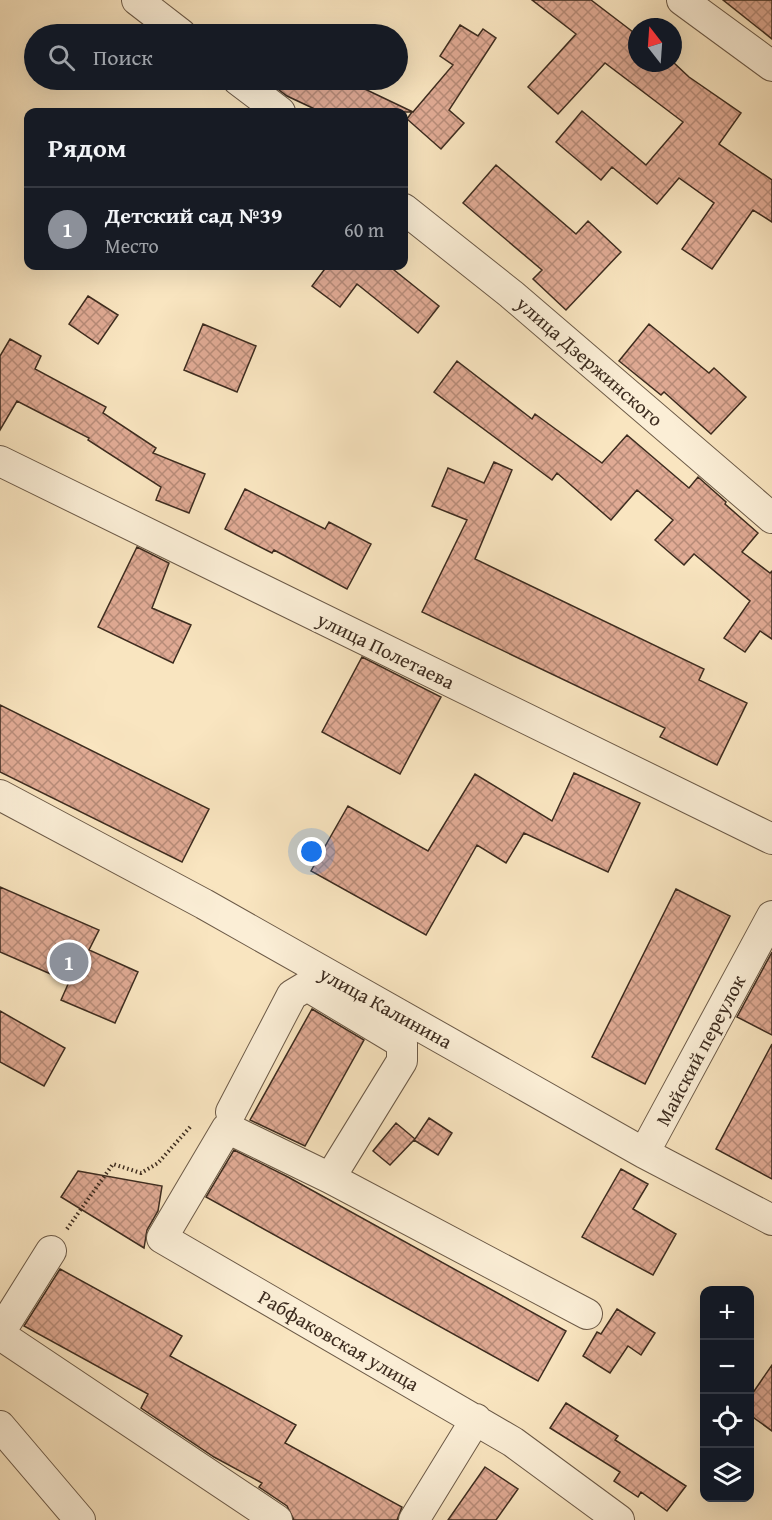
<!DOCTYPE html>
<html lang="ru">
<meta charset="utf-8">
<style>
:root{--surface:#171b24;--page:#20242c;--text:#f1f3f6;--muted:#9ea1a6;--line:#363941;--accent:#8c9099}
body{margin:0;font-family:"Gentium Book Plus",serif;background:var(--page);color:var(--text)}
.controls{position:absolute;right:18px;bottom:18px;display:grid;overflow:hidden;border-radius:12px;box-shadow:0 6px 24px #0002}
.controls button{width:54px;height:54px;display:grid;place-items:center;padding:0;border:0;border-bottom:2px solid var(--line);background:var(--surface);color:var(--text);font:30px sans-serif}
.compass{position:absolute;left:628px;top:18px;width:54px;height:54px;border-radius:50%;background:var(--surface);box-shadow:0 6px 24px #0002;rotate:343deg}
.you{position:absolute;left:312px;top:852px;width:21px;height:21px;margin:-15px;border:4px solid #fff;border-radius:50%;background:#1a73e8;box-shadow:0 0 0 9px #1a73e833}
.badge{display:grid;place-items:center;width:39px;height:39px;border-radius:50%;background:var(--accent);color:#fff;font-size:20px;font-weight:700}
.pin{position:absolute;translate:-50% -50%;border:3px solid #fff;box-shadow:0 2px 6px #0006}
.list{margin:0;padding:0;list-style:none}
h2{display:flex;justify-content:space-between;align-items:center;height:78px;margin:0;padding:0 24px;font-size:26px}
h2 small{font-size:20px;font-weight:400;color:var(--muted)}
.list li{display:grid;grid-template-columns:39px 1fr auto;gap:18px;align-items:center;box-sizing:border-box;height:84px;padding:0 24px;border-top:2px solid var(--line)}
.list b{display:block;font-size:22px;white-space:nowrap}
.list p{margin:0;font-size:20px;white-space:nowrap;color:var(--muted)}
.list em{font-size:20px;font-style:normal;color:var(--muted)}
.icon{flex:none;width:33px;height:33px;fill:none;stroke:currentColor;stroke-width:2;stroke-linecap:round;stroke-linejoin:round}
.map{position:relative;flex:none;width:772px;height:1520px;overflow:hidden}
.search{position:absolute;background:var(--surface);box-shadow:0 6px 24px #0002;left:24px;top:24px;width:384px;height:66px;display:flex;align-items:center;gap:15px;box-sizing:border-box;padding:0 21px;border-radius:33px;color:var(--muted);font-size:22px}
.panel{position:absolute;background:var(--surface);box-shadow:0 6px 24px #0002;left:24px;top:108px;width:384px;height:162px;border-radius:12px}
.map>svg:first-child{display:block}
</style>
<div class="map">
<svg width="772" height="1520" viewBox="0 0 772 1520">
<defs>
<pattern id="building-cross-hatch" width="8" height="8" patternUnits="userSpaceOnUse" patternTransform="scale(1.5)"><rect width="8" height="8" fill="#e0aa94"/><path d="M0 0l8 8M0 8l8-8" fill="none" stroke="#b78b78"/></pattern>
</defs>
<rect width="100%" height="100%" fill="#f9e5c0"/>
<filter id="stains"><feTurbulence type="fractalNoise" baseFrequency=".00333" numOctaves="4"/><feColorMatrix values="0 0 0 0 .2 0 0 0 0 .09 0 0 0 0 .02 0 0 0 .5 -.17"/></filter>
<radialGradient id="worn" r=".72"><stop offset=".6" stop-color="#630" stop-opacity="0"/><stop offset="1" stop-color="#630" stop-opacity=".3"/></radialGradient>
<path fill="url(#building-cross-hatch)" stroke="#3d2c1f" stroke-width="1.5" d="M 532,0 L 591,0 L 637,35 L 637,63 L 673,62 L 689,77 L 741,113 L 719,144 L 772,180 L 772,222 L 753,210 L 712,269 L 682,249 L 714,203 L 679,178 L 657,204 L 612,167 L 601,180 L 556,142 L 582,111 L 646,165 L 683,122 L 605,63 L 558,114 L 528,87 L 576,34 Z
M 723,0 L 772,0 L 772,39 Z
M 460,25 L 478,36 L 483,29 L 496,38 L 449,110 L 464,123 L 441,149 L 407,119 L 412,112 L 321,112 L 287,96 L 266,80 L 346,80 L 413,112 L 453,65 L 440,56 Z
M 496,165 L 576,234 L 588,221 L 621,252 L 566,310 L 533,279 L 542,270 L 463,203 Z
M 327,266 L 389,266 L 439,306 L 418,333 L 357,284 L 340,307 L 312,286 Z
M 88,296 L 118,315 L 98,344 L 69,324 Z
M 203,324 L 256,346 L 237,392 L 184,370 Z
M 649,324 L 709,373 L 714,368 L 746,397 L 711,434 L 664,392 L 661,395 L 619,361 Z
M 10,339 L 41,356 L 35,369 L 106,407 L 103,413 L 156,448 L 153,453 L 205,474 L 189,513 L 156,500 L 161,487 L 88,440 L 89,438 L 17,401 L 0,430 L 0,356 Z
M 457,361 L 532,419 L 535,414 L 602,463 L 627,435 L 689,488 L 698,477 L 726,502 L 725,504 L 758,533 L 742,552 L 770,573 L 772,571 L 772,639 L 760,631 L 745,652 L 724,638 L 750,601 L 694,554 L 684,565 L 655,540 L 673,520 L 637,490 L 611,520 L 557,473 L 552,480 L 434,392 Z
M 494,462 L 512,470 L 475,559 L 704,669 L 699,680 L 747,703 L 717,765 L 660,737 L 665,728 L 422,612 L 467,520 L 432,506 L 448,468 L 484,483 Z
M 245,489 L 325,529 L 329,522 L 371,544 L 347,589 L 274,550 L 272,553 L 225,529 Z
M 137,547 L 169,563 L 152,608 L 191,625 L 173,663 L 98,627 Z
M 362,657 L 441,697 L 400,774 L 322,732 Z
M 0,705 L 209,809 L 182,862 L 0,772 Z
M 574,773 L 640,803 L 608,872 L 524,833 L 506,863 L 477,845 L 426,935 L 311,871 L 348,806 L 428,851 L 475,774 L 552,821 Z
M 0,887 L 99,930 L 89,950 L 138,972 L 115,1023 L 61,1000 L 69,982 L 0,952 Z
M 676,889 L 730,916 L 645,1084 L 592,1057 Z
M 772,952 L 772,1035 L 737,1017 Z
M 312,1009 L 364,1040 L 305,1146 L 250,1120 Z
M 0,1011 L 65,1048 L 44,1086 L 0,1062 Z
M 772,1044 L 772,1179 L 716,1149 Z
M 429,1118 L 452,1133 L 438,1155 L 414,1140 L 390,1165 L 373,1151 L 396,1123 L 415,1139 Z
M 234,1150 L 288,1177 L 566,1331 L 538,1381 L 206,1197 Z
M 621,1169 L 648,1184 L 633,1209 L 676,1234 L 653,1275 L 582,1237 Z
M 78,1171 L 162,1186 L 158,1211 L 147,1230 L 144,1248 L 61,1197 Z
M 60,1269 L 182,1336 L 170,1356 L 296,1425 L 285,1443 L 402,1507 L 397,1520 L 294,1520 L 287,1506 L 259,1487 L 262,1483 L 214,1457 L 141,1408 L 148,1394 L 24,1326 Z
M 617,1309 L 655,1333 L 641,1355 L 628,1346 L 610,1373 L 583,1356 L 597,1332 L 601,1334 Z
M 772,1365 L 772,1431 L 750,1415 L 750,1397 Z
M 566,1403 L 618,1436 L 615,1440 L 686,1486 L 667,1511 L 641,1492 L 638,1497 L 614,1481 L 620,1472 L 550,1428 Z
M 485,1467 L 518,1489 L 496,1520 L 448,1520 Z"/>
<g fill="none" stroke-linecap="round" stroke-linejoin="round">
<g stroke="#6c5a47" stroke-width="32">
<path id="minor" d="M 137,0 L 181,34
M 682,0 L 772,66
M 238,80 L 280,112
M 404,209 L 511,294 L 772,518
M 0,461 L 772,839
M 0,795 L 204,904 L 644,1153 L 772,1220
M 231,1112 L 292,995 L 307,986 L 402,1043 L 402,1061 L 330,1178
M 644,1153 L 772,916
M 51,1251 L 4,1326 L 5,1338 L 277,1520
M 587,1314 L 330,1178 L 227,1128 L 162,1238 L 513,1442 L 619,1520
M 0,1426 L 80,1520
M 414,1520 L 476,1419"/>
</g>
<path stroke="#3d2c1f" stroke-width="4" stroke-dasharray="1.5 3" stroke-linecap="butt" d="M 67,1229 L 113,1164 L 141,1173 L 158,1163 L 191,1126"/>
<use href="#minor" stroke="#fbeed6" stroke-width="30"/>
</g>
<g text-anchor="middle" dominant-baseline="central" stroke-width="5" stroke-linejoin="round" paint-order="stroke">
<g font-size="20" fill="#3d2c1f" stroke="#fbeed6">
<text transform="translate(590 361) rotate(41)">улица Дзержинского</text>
<text transform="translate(386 650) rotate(26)">улица Полетаева</text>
<text transform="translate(386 1007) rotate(29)">улица Калинина</text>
<text transform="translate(700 1050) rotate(-62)">Майский переулок</text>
<text transform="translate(339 1340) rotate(30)">Рабфаковская улица</text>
</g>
</g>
<rect width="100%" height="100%" filter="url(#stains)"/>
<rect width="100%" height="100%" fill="url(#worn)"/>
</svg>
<div class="controls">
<button>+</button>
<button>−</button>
<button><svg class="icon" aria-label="locate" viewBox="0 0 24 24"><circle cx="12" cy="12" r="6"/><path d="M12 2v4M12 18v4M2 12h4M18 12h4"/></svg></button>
<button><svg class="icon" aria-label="layers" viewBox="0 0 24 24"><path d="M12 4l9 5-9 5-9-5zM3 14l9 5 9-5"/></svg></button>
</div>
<svg class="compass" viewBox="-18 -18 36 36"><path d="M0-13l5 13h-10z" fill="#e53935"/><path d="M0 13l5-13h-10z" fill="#9ea1a6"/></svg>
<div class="you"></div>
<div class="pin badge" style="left:69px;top:962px">1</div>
<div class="search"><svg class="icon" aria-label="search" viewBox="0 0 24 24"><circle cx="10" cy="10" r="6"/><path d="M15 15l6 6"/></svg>Поиск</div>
<section class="panel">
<h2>Рядом<small></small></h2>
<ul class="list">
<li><span class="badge">1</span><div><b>Детский сад №39</b><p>Место</p></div><em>60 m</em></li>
</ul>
</section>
</div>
